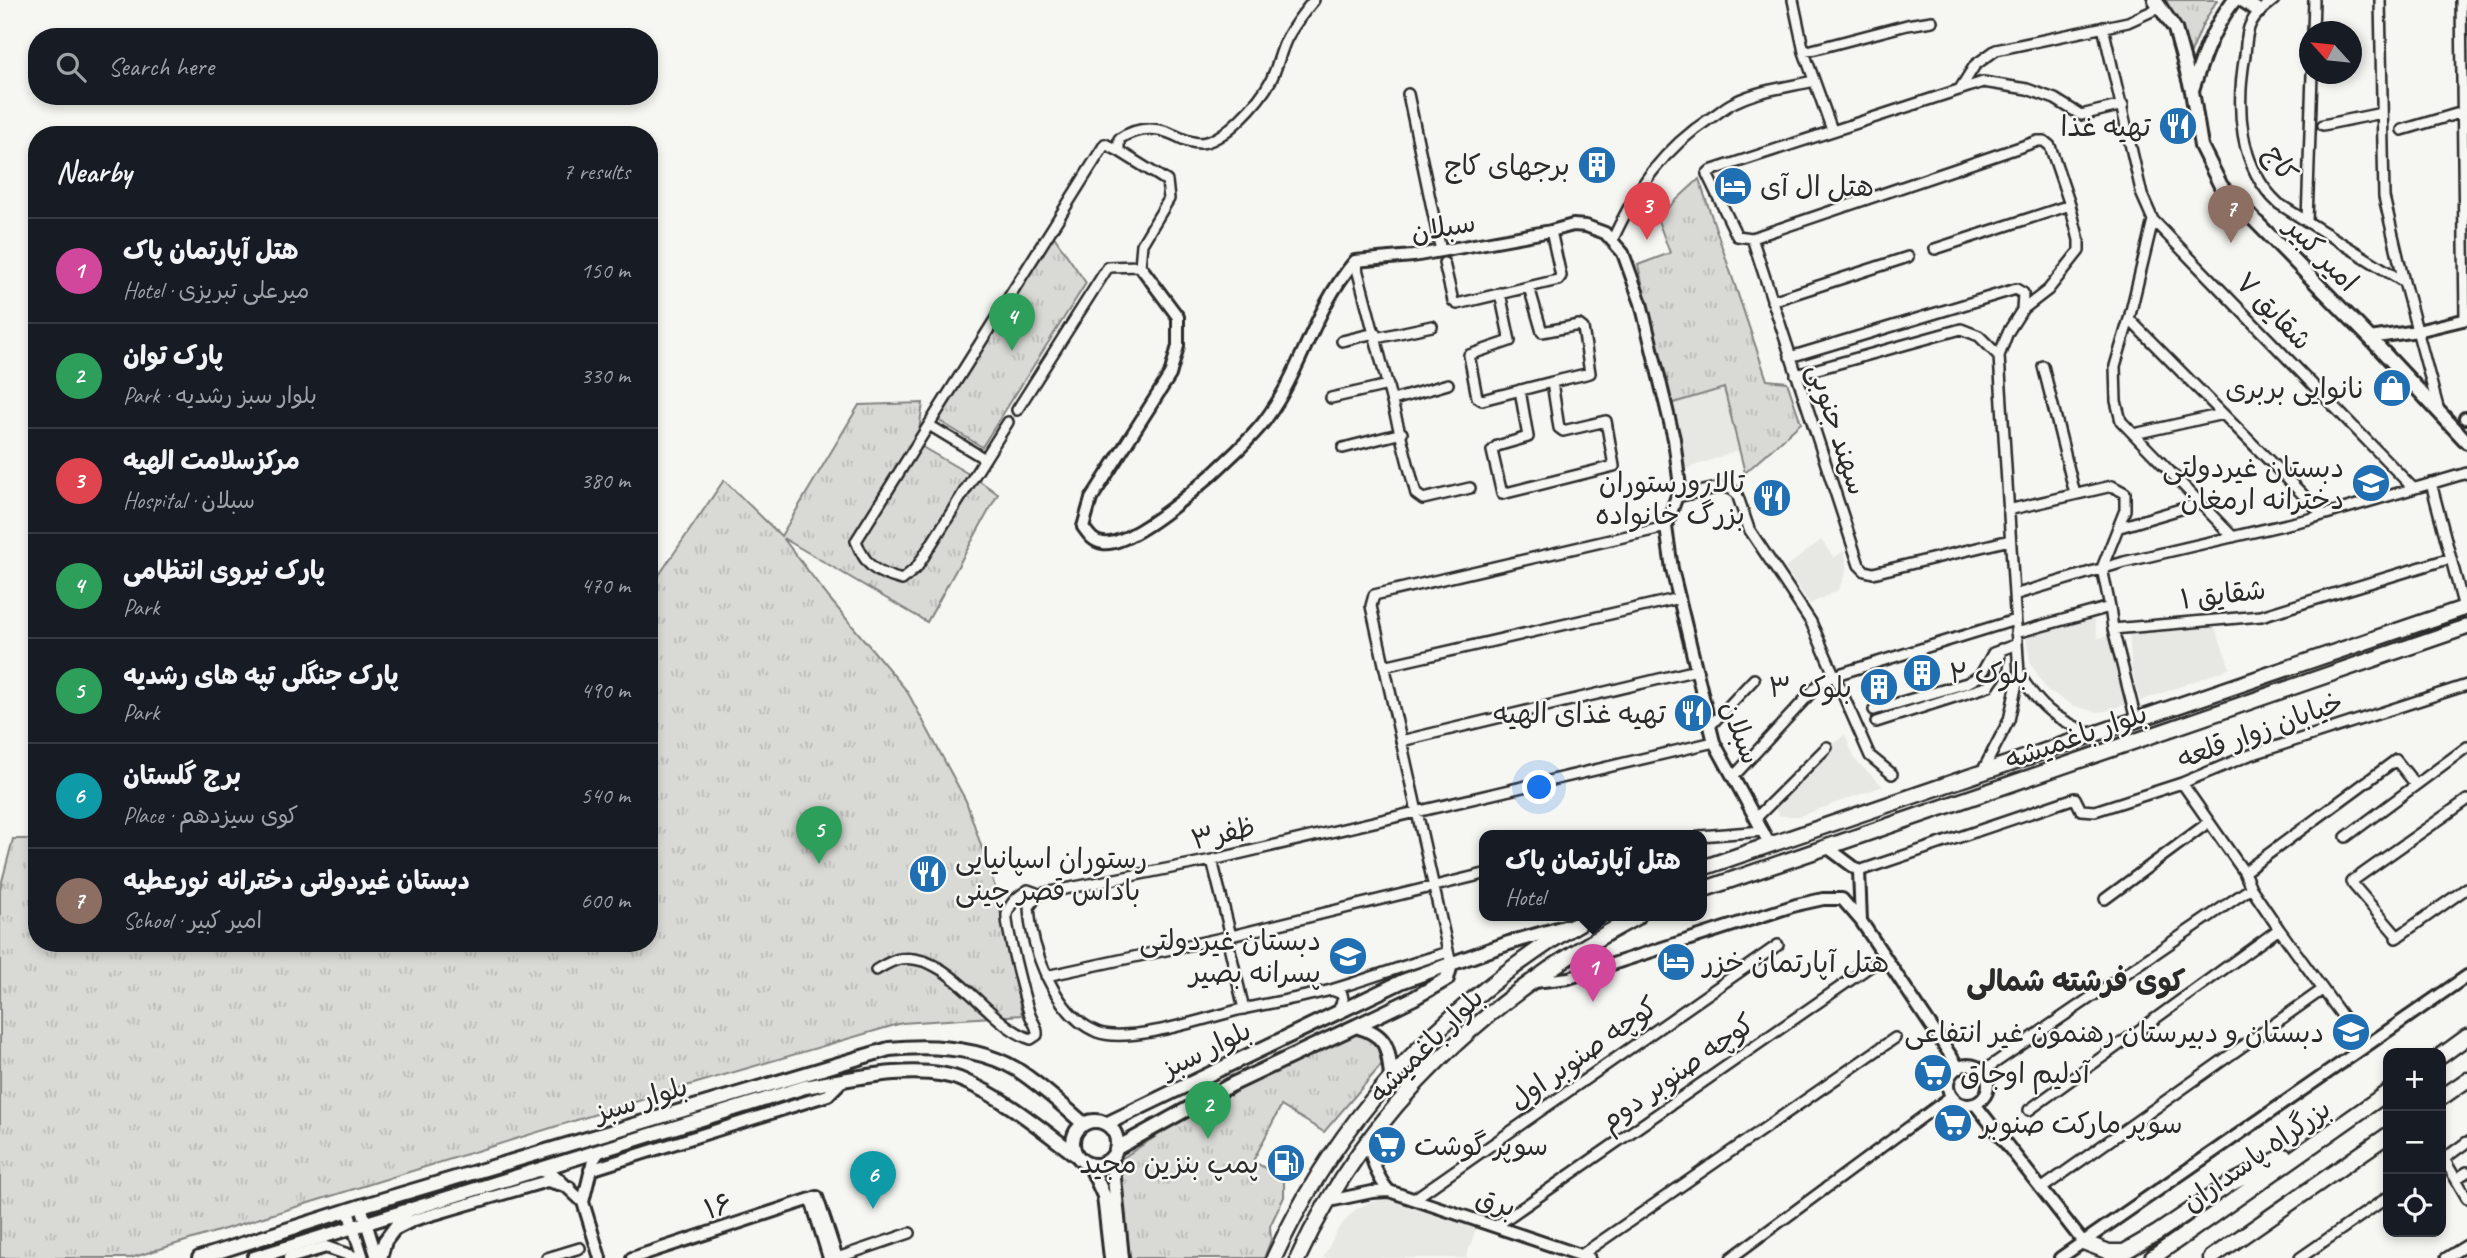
<!DOCTYPE html>
<meta charset="utf-8">
<style>
:root{--surface:#171b24;--page:#20242c;--text:#f1f3f6;--muted:#9ea1a6;--line:#363941;--accent:#8c9099}
body{margin:0;font-family:Caveat,"Playpen Sans Arabic",sans-serif;background:var(--page);color:var(--text)}
.controls{position:absolute;right:21px;bottom:21px;display:grid;overflow:hidden;border-radius:14px;box-shadow:0 4px 10px #0003}
.controls button{width:63px;height:63px;display:grid;place-items:center;padding:0;border:0;border-bottom:2px solid var(--line);background:var(--surface);color:var(--text);font:35px sans-serif}
.compass{position:absolute;left:2299px;top:21px;width:63px;height:63px;border-radius:50%;background:var(--surface);box-shadow:0 4px 10px #0003;rotate:297deg}
.you{position:absolute;left:1540px;top:788px;width:24px;height:24px;margin:-18px;border:5px solid #fff;border-radius:50%;background:#1a73e8;box-shadow:0 0 0 10px #1a73e833}
.badge{display:grid;place-items:center;width:46px;height:46px;border-radius:50%;background:var(--accent);color:#fff;font-size:23px;font-weight:700}
.pin{position:absolute;translate:-50% -58px;filter:drop-shadow(0 2px 4px #0008)}
.pin::after{content:'';position:absolute;top:37px;width:24px;height:21px;background:inherit;clip-path:polygon(0 0,100% 0,50% 100%)}
.popup{position:absolute;left:1479px;top:830px;width:228px;height:91px;box-sizing:border-box;display:grid;place-content:center;border-radius:14px;background:var(--surface);filter:drop-shadow(0 2px 5px #0005);font-size:23px;white-space:nowrap;color:var(--muted)}
.popup b{font-size:26px;color:var(--text)}
.popup::after{content:'';position:absolute;left:50%;top:100%;margin-left:-14px;border:14px solid transparent;border-top-color:var(--surface)}
.list{margin:0;padding:0;list-style:none}
h2{display:flex;justify-content:space-between;align-items:center;height:91px;margin:0;padding:0 28px;font-size:30px}
h2 small{font-size:23px;font-weight:400;color:var(--muted)}
.list li{display:grid;grid-template-columns:46px 1fr auto;gap:21px;align-items:center;box-sizing:border-box;height:105px;padding:0 28px;border-top:2px solid var(--line)}
.list b{display:block;font-size:26px;white-space:nowrap}
.list p{margin:0;font-size:23px;white-space:nowrap;color:var(--muted)}
.list em{font-size:23px;font-style:normal;color:var(--muted)}
.icon{flex:none;width:38px;height:38px;fill:none;stroke:currentColor;stroke-width:2;stroke-linecap:round;stroke-linejoin:round}
.map{position:relative;flex:none;width:2467px;height:1258px;overflow:hidden}
.search{position:absolute;background:var(--surface);box-shadow:0 4px 10px #0003;left:28px;top:28px;width:630px;height:77px;display:flex;align-items:center;gap:18px;box-sizing:border-box;padding:0 24px;border-radius:28px;color:var(--muted);font-size:26px}
.panel{position:absolute;background:var(--surface);box-shadow:0 4px 10px #0003;left:28px;top:126px;width:630px;height:826px;border-radius:28px}
.map>svg:first-child{display:block}
</style>
<div class="map">
<svg width="2467" height="1258" viewBox="0 0 2467 1258">
<defs>
<pattern id="grass-tufts" width="24" height="20" patternUnits="userSpaceOnUse" patternTransform="scale(1.75)"><rect width="24" height="20" fill="#d9d9d5"/><path d="M3 7l-1-3M5 7V3M7 7l1-3M15 17l-1-3M17 17v-4M19 17l1-3" fill="none" stroke="#babab7"/></pattern>
</defs>
<rect width="100%" height="100%" fill="#f6f6f2"/>
<filter id="ink" filterUnits="userSpaceOnUse"><feTurbulence type="fractalNoise" baseFrequency=".0143" numOctaves="2"/><feDisplacementMap in="SourceGraphic" scale="14" xChannelSelector="R" yChannelSelector="G"/><feConvolveMatrix kernelMatrix="1 2 1 2 8 2 1 2 1" color-interpolation-filters="sRGB"/></filter>
<g filter="url(#ink)">
<path fill="#e7e7e3" d="M 1724,388 L 1739,450 L 1686,469 L 1670,404 Z
M 1821,540 L 1834,558 L 1844,551 L 1846,559 L 1846,572 L 1838,590 L 1810,604 L 1785,568 Z
M 2093,617 L 2098,638 L 2112,636 L 2128,703 L 2106,711 L 2097,712 L 2074,706 L 2046,689 L 2031,664 L 2027,645 L 2026,635 Z
M 2214,625 L 2230,668 L 2140,701 L 2132,671 L 2129,632 Z
M 1845,734 L 1855,760 L 1883,786 L 1800,816 L 1780,816 L 1774,807 L 1773,802 Z
M 1392,1199 L 1477,1225 L 1466,1258 L 1323,1258 L 1338,1229 L 1355,1210 L 1370,1202 Z"/>
<path fill="url(#grass-tufts)" stroke="#828280" stroke-width="2" d="M 2166,0 L 2217,0 L 2202,26 L 2191,53 Z
M 1699,179 L 1767,380 L 1787,382 L 1801,423 L 1745,473 L 1724,388 L 1670,404 L 1638,265 L 1670,253 L 1657,218 Z
M 1053,235 L 1086,283 L 982,447 L 938,420 Z
M 923,403 L 917,444 L 974,477 L 998,494 L 927,622 L 783,538 L 829,598 L 907,691 L 966,801 L 996,890 L 1022,1015 L 902,1023 L 690,1085 L 131,1258 L 0,1258 L 0,889 L 13,839 L 37,839 L 37,943 L 649,943 L 649,580 L 655,581 L 724,480 L 781,536 L 859,405 Z
M 1351,1034 C 1368,1036 1377,1041 1384,1056 L 1383,1063 L 1324,1132 L 1281,1106 L 1253,1161 L 1284,1179 L 1284,1197 L 1270,1226 L 1271,1240 L 1264,1258 L 1126,1258 L 1121,1159 L 1189,1115 Z"/>
<g fill="none" stroke-linecap="round" stroke-linejoin="round">
<g stroke="#2b2b2b" stroke-width="14">
<path id="minor" d="M 1793,0 L 1804,52 L 1832,130
M 2274,0 C 2265,7 2256,13 2251,23 C 2246,32 2246,45 2245,55 C 2236,106 2238,167 2279,204 L 2404,282
M 2380,0 L 2384,197 L 2404,282 L 2439,411
M 2461,0 L 2465,319
M 2103,27 L 2142,195 L 2153,220 L 2413,488
M 2313,32 L 2314,0
M 1804,52 L 1907,25 L 1932,21
M 1960,89 L 1975,65 L 1996,50 L 2128,22 L 2161,7
M 1408,94 L 1441,251
M 2323,125 L 2382,113
M 2402,130 L 2463,112
M 2153,220 L 2129,319 L 2115,366 L 2116,401 L 2121,421 L 2233,537
M 2307,221 L 2312,74
M 1752,238 L 1859,565 L 1865,571 L 1873,573 L 2010,540
M 1612,241 C 1636,188 1663,149 1712,117 C 1720,112 1727,105 1735,102 C 1759,90 1788,87 1814,81
M 1935,249 L 2070,205
M 1355,261 L 1416,494 L 1423,499 L 1470,488
M 1444,263 L 1453,301 L 1457,304 L 1558,280 L 1561,276 L 1551,231
M 1500,293 L 1510,341 L 1469,355 L 1477,397 L 1482,400 L 1552,382
M 1772,301 L 1908,257
M 2129,319 L 2323,515
M 1376,338 L 1432,326
M 1342,341 L 1375,333
M 1790,357 L 2016,289 L 2023,293 L 2022,310
M 2043,366 L 2075,494
M 1796,375 L 1961,329 L 1979,336 L 1999,356
M 1520,390 L 1528,437 L 1497,446 L 1492,451 L 1502,494 L 1614,466 L 1606,421 L 1563,431 L 1559,428 L 1552,382 L 1590,373 L 1583,328 L 1579,325 L 1542,332 L 1529,287
M 1331,398 L 1388,385
M 1393,400 L 1448,384
M 1017,410 L 1108,267 L 1140,266 L 1142,244 L 1169,199 L 1167,181 L 1119,151 L 1119,139 C 1137,127 1155,126 1174,135 C 1183,139 1189,143 1200,143 C 1224,142 1260,101 1271,80 C 1277,68 1280,53 1286,40 C 1293,26 1304,12 1314,0
M 1008,422 L 917,567 L 902,580 C 876,573 866,567 856,541 L 1105,144 L 1119,151
M 929,425 L 985,459
M 2134,434 L 2223,414
M 1343,448 L 1402,433
M 2431,483 L 2464,608
M 1677,497 L 1721,487 L 1731,489 L 1737,494 L 1749,529 L 1811,622 L 1870,756 L 1892,774
M 2008,510 L 2112,486 L 2125,493 L 2125,510 L 2102,568
M 2120,527 L 2201,503
M 2102,568 L 2110,607
M 2014,595 L 2124,562 L 2309,519 L 2467,473
M 2113,629 L 2136,720
M 2016,633 L 2110,607 L 2113,629 L 2261,616 L 2451,558
M 1384,666 L 1680,598
M 2019,674 C 2043,711 2053,716 2092,735
M 1874,710 L 1967,683 L 1980,676 L 1993,653 L 2017,644
M 1876,722 L 1989,686 L 1996,676 L 2001,649
M 1710,726 L 1754,679
M 1401,741 L 1697,670
M 1982,772 L 2009,720 L 2019,674 L 1999,356 L 2008,332 L 2022,310 L 2048,290 L 2079,251 L 2079,240 L 2070,205 L 2050,146 L 2044,141 L 2038,141 L 1752,238 L 1737,236 L 1707,174 L 1710,171 L 1983,82 L 2027,89 L 2055,99 L 2081,115 L 2123,105
M 1733,777 L 1821,682 L 1839,674 L 2015,620
M 2182,783 L 2244,872 L 2251,888 L 2279,929 L 2364,1046
M 1756,818 L 1827,747
M 1700,836 L 1763,831
M 2346,837 L 2467,747
M 1212,860 L 1231,936
M 1859,871 L 2075,798 L 2081,810 L 2095,811 L 2182,783 L 2247,756 L 2467,685
M 2244,872 L 2396,760 L 2416,785
M 1039,894 L 1029,907 C 1031,949 1055,1015 1097,1032 C 1128,1044 1204,1019 1238,1010 C 1269,1003 1301,998 1331,990 C 1371,978 1409,964 1448,952
M 2105,899 L 2209,822
M 1227,937 L 1244,1009
M 2398,937 L 2351,882 L 2467,800
M 2396,938 L 2467,888
M 1451,964 L 1371,606 L 1374,595 L 1666,527
M 876,970 C 883,966 892,960 900,959 C 950,951 987,1025 1031,1039 L 1037,1035 C 1038,1027 1033,1023 1030,1015 C 1025,1001 1005,924 1007,914 C 1011,901 1018,897 1028,890 L 1039,894 L 1212,860 L 1714,742
M 1046,976 L 1231,936 L 1484,874
M 1332,990 L 1342,994 L 1343,999 L 1339,1009
M 1983,1071 L 2251,888
M 2029,1110 L 2279,929
M 2444,1159 L 2467,1198
M 2441,1161 L 2467,1142
M 2456,1179 L 2467,1172
M 2041,1189 L 2322,990
M 1414,1199 L 1778,945
M 1496,1226 L 1885,956
M 1581,1255 L 1895,1038
M 547,1258 L 580,1248
M 837,1258 L 910,1233
M 1731,1258 L 1951,1096
M 2300,1258 L 2388,1197
M 2446,1258 L 2467,1245"/>
</g>
<g stroke="#2b2b2b" stroke-width="16">
<path id="tertiary" d="M 1140,266 L 1178,317 L 1178,346 L 1170,375 L 1091,499 L 1083,527 C 1089,535 1093,542 1103,543 C 1137,549 1246,447 1266,419 C 1303,369 1313,310 1355,261 L 1413,256 L 1551,231 L 1573,225 L 1586,226 L 1605,233 L 1623,253 L 1641,303 L 1674,439 L 1680,487 L 1666,527 L 1672,569 L 1710,726 L 1714,742 L 1770,845
M 2370,338 L 2417,331 L 2467,319
M 2465,418 L 2467,418
M 1827,847 L 1859,871 L 1861,921
M 1534,982 L 1569,978 L 1796,905 L 1823,899 L 1842,899 L 1861,921 L 1959,1068
M1948 1085a20 20 0 1 1 40 0a20 20 0 1 1-40 0Z
M 1975,1104 L 2083,1242
M 1368,1141 C 1372,1160 1376,1176 1389,1191
M 590,1170 L 828,1095 L 843,1080
M 541,1171 L 553,1174 L 583,1202 L 593,1161 L 599,1152
M 811,1199 L 829,1258
M 1329,1201 L 1372,1192 L 1389,1191 L 1589,1258
M 583,1202 L 600,1258
M 361,1206 L 377,1258
M 348,1211 L 363,1258
M 396,1229 L 414,1220 L 547,1181 L 569,1187
M 289,1258 L 326,1247 L 358,1258
M 632,1258 L 817,1197 L 837,1258
M 2060,1258 L 2467,976"/>
</g>
<g stroke="#2b2b2b" stroke-width="18">
<path id="secondary" d="M 2155,0 L 2175,29 L 2192,91 L 2201,146 L 2221,186 L 2370,338 L 2467,442
M 2242,0 L 2259,11
M 2192,90 C 2203,56 2212,29 2234,0
M 1356,1026 L 1414,998 L 1447,979 L 1451,964
M1073 1143a22 22 0 1 1 44 0a22 22 0 1 1-44 0Z
M 1106,1124 L 1403,981 L 1509,943 L 1568,926
M 1117,1148 L 1231,1085 L 1356,1026 C 1387,1035 1388,1047 1391,1076
M 1112,1158 L 1122,1258
M 1090,1165 L 1104,1196 L 1111,1258
M 199,1258 L 361,1206 L 889,1049 C 931,1045 978,1047 1016,1069 C 1041,1085 1062,1105 1084,1124
M 254,1258 L 805,1087 C 849,1079 922,1062 964,1081 C 1005,1098 1041,1129 1076,1155
M 380,1258 L 385,1241 L 409,1209"/>
</g>
<g stroke="#2b2b2b" stroke-width="19">
<path id="primary" d="M 1702,868 L 2467,607
M 1702,890 L 2467,627
M 1274,1258 C 1328,1140 1404,1050 1507,972 C 1534,952 1562,932 1592,916
M 1298,1258 C 1368,1107 1492,993 1638,916"/>
</g>
<g stroke="#2b2b2b" stroke-width="19">
<path id="trunk" d="M 2441,1056 L 2467,1037
M 2441,1098 L 2467,1080
M 2083,1242 L 2109,1252 L 2124,1252 L 2157,1233 L 2228,1185 L 2284,1156
M 2152,1258 L 2388,1092
M 2211,1258 L 2388,1135"/>
</g>
<use href="#minor" stroke="#f6f6f2" stroke-width="9"/>
<use href="#tertiary" stroke="#f6f6f2" stroke-width="10"/>
<use href="#secondary" stroke="#f6f6f2" stroke-width="12"/>
<use href="#primary" stroke="#f6f6f2" stroke-width="14"/>
<use href="#trunk" stroke="#f6f6f2" stroke-width="14"/>
</g>
</g>
<defs>
<g id="restaurant-disc" transform="scale(2.0125)"><circle r="9.5" fill="#1f6fb2" stroke="#f6f6f2"/><path d="M-5-6h1v4h1v-4h1v4h1v-4h1v5L-1.5 .5V6h-2V.5L-5-1ZM5-6V6H3V1.5H1.5Q1.5-4 5-6Z" fill="#fff"/></g>
<g id="building-disc" transform="scale(2.0125)"><circle r="9.5" fill="#1f6fb2" stroke="#f6f6f2"/><path d="M-4-6H4V6H1V3H-1V6H-4ZM-2.5-4.3h1.7v1.8h-1.7ZM.8-4.3h1.7v1.8H.8ZM-2.5-1h1.7V.8h-1.7ZM.8-1h1.7V.8H.8Z" fill="#fff"/></g>
<g id="hotel-disc" transform="scale(2.0125)"><circle r="9.5" fill="#1f6fb2" stroke="#f6f6f2"/><path d="M-6-4.5h1.5V1H6V5H4.5V3h-9V5H-6ZM-4 0a1.8 1.8 0 1 1 3.6 0ZM.5 0V-2.5h3Q6-2.5 6 0Z" fill="#fff"/></g>
<g id="shop-disc" transform="scale(2.0125)"><circle r="9.5" fill="#1f6fb2" stroke="#f6f6f2"/><path d="M-5-2.5h2.3a2.7 3.5 0 0 1 5.4 0H5L5.5 6h-11ZM-1.5-2.5h3a1.5 2.3 0 0 0-3 0Z" fill="#fff"/></g>
<g id="school-disc" transform="scale(2.0125)"><circle r="9.5" fill="#1f6fb2" stroke="#f6f6f2"/><path d="M0-5L7-2L0 1L-7-2ZM-4 1L0 2.5L4 1V4Q0 6-4 4Z" fill="#fff"/></g>
<g id="supermarket-disc" transform="scale(2.0125)"><circle r="9.5" fill="#1f6fb2" stroke="#f6f6f2"/><path d="M-6-5.5h2.5l.6 2H6L4.5 2H-2.5L-4.4-4H-6ZM-1.5 3.2a1.3 1.3 0 1 0 .1 0ZM3 3.2a1.3 1.3 0 1 0 .1 0Z" fill="#fff"/></g>
<g id="fuel-disc" transform="scale(2.0125)"><circle r="9.5" fill="#1f6fb2" stroke="#f6f6f2"/><path d="M-5.5-6h7V0h2V4h1.3V-2.5L3-4.5l.8-.8L6-3V5H2.5V1h-1V6h-7ZM-4.2-4.7v3.2H.2V-4.7Z" fill="#fff"/></g>
</defs>
<g fill-rule="evenodd">
<use href="#restaurant-disc" x="2178" y="126"/>
<use href="#building-disc" x="1597" y="165"/>
<use href="#hotel-disc" x="1733" y="186"/>
<use href="#shop-disc" x="2392" y="388"/>
<use href="#school-disc" x="2371" y="483"/>
<use href="#restaurant-disc" x="1772" y="498"/>
<use href="#building-disc" x="1922" y="673"/>
<use href="#building-disc" x="1879" y="687"/>
<use href="#restaurant-disc" x="1693" y="713"/>
<use href="#restaurant-disc" x="928" y="874"/>
<use href="#school-disc" x="1348" y="956"/>
<use href="#hotel-disc" x="1676" y="962"/>
<use href="#school-disc" x="2351" y="1032"/>
<use href="#supermarket-disc" x="1933" y="1073"/>
<use href="#supermarket-disc" x="1953" y="1123"/>
<use href="#supermarket-disc" x="1387" y="1145"/>
<use href="#fuel-disc" x="1286" y="1163"/>
</g>
<g text-anchor="middle" dominant-baseline="central" stroke-width="5" stroke-linejoin="round" paint-order="stroke">
<g font-size="28" fill="#2b2b2b" stroke="#f6f6f2" text-anchor="end">
<text x="2151" y="126">تهیه غذا</text>
<text x="1570" y="165">برجهای کاج</text>
<text x="1760" y="186" text-anchor="start">هتل ال آی</text>
<text x="2365" y="388">نانوایی بربری</text>
<text x="2344" y="467">دبستان غیردولتی<tspan x="2344" dy="32">دخترانه ارمغان</tspan></text>
<text x="1745" y="482">تالارورستوران<tspan x="1745" dy="32">بزرگ خانواده</tspan></text>
<text x="1949" y="673" text-anchor="start">بلوک ۲</text>
<text x="1852" y="687">بلوک ۳</text>
<text x="1666" y="713">تهیه غذای الهیه</text>
<text x="955" y="858" text-anchor="start">رستوران اسپانیایی<tspan x="955" dy="32">باداس قصر چینی</tspan></text>
<text x="1321" y="940">دبستان غیردولتی<tspan x="1321" dy="32">پسرانه بصیر</tspan></text>
<text x="1703" y="962" text-anchor="start">هتل آپارتمان خزر</text>
<text x="2324" y="1032">دبستان و دبیرستان رهنمون غیر انتفاعی</text>
<text x="1960" y="1073" text-anchor="start">آدلیم اوجاق</text>
<text x="1980" y="1123" text-anchor="start">سوپر مارکت صنوبر</text>
<text x="1414" y="1145" text-anchor="start">سوپر گوشت</text>
<text x="1259" y="1163">پمپ بنزین مجید</text>
</g>
<g font-size="28" fill="#2b2b2b" stroke="#f6f6f2">
<text transform="translate(2281 163) rotate(59)">کاج</text>
<text transform="translate(1443 227) rotate(-10)">سبلان</text>
<text transform="translate(2322 254) rotate(46)">امیر کبیر</text>
<text transform="translate(2274 311) rotate(46)">شقایق ۷</text>
<text transform="translate(1838 429) rotate(72)">سهند جنوبی</text>
<text transform="translate(2223 594) rotate(-7)">شقایق ۱</text>
<text transform="translate(2260 730) rotate(-20)">خیابان زوار قلعه</text>
<text transform="translate(1741 732) rotate(69)">سبلان</text>
<text transform="translate(2076 736) rotate(-19)">بلوار باغمیشه</text>
<text transform="translate(1223 833) rotate(-13)">ظفر۳</text>
<text transform="translate(1426 1045) rotate(-45)">بلوار باغمیشه</text>
<text transform="translate(1206 1049) rotate(-26)">بلوار سبز</text>
<text transform="translate(1583 1053) rotate(-35)">کوچه صنوبر اول</text>
<text transform="translate(1677 1072) rotate(-35)">کوچه صنوبر دوم</text>
<text transform="translate(641 1099) rotate(-17)">بلوار سبز</text>
<text transform="translate(2256 1155) rotate(-35)">بزرگراه پاسداران</text>
<text transform="translate(1496 1202) rotate(18)">برق</text>
<text transform="translate(718 1206) rotate(-18)">۱۶</text>
</g>
<g font-size="30" font-weight="bold" fill="#2b2b2b" stroke="#f6f6f2">
<text x="2076" y="981">کوی فرشته شمالی</text>
</g>
</g>
</svg>
<div class="controls">
<button>+</button>
<button>−</button>
<button><svg class="icon" aria-label="locate" viewBox="0 0 24 24"><circle cx="12" cy="12" r="6"/><path d="M12 2v4M12 18v4M2 12h4M18 12h4"/></svg></button>
</div>
<svg class="compass" viewBox="-18 -18 36 36"><path d="M0-13l5 13h-10z" fill="#e53935"/><path d="M0 13l5-13h-10z" fill="#9ea1a6"/></svg>
<div class="you"></div>
<div class="pin badge" style="left:1593px;top:1002px;background:#d1479c">1</div>
<div class="popup"><b>هتل آپارتمان پاک</b>Hotel</div>
<div class="pin badge" style="left:1208px;top:1139px;background:#2e9e5b">2</div>
<div class="pin badge" style="left:1647px;top:240px;background:#e0444e">3</div>
<div class="pin badge" style="left:1012px;top:351px;background:#2e9e5b">4</div>
<div class="pin badge" style="left:819px;top:864px;background:#2e9e5b">5</div>
<div class="pin badge" style="left:873px;top:1209px;background:#0f9aa8">6</div>
<div class="pin badge" style="left:2231px;top:243px;background:#8d6e63">7</div>
<div class="search"><svg class="icon" aria-label="search" viewBox="0 0 24 24"><circle cx="10" cy="10" r="6"/><path d="M15 15l6 6"/></svg>Search here</div>
<section class="panel">
<h2>Nearby<small>7 results</small></h2>
<ul class="list">
<li><span class="badge" style="background:#d1479c">1</span><div><b>هتل آپارتمان پاک</b><p>Hotel · میرعلی تبریزی</p></div><em>150 m</em></li>
<li><span class="badge" style="background:#2e9e5b">2</span><div><b>پارک توان</b><p>Park · بلوار سبز رشدیه</p></div><em>330 m</em></li>
<li><span class="badge" style="background:#e0444e">3</span><div><b>مرکزسلامت الهیه</b><p>Hospital · سبلان</p></div><em>380 m</em></li>
<li><span class="badge" style="background:#2e9e5b">4</span><div><b>پارک نیروی انتظامی</b><p>Park</p></div><em>470 m</em></li>
<li><span class="badge" style="background:#2e9e5b">5</span><div><b>پارک جنگلی تپه های رشدیه</b><p>Park</p></div><em>490 m</em></li>
<li><span class="badge" style="background:#0f9aa8">6</span><div><b>برج گلستان</b><p>Place · کوی سیزدهم</p></div><em>540 m</em></li>
<li><span class="badge" style="background:#8d6e63">7</span><div><b>دبستان غیردولتی دخترانه نورعطیه</b><p>School · امیر کبیر</p></div><em>600 m</em></li>
</ul>
</section>
</div>
